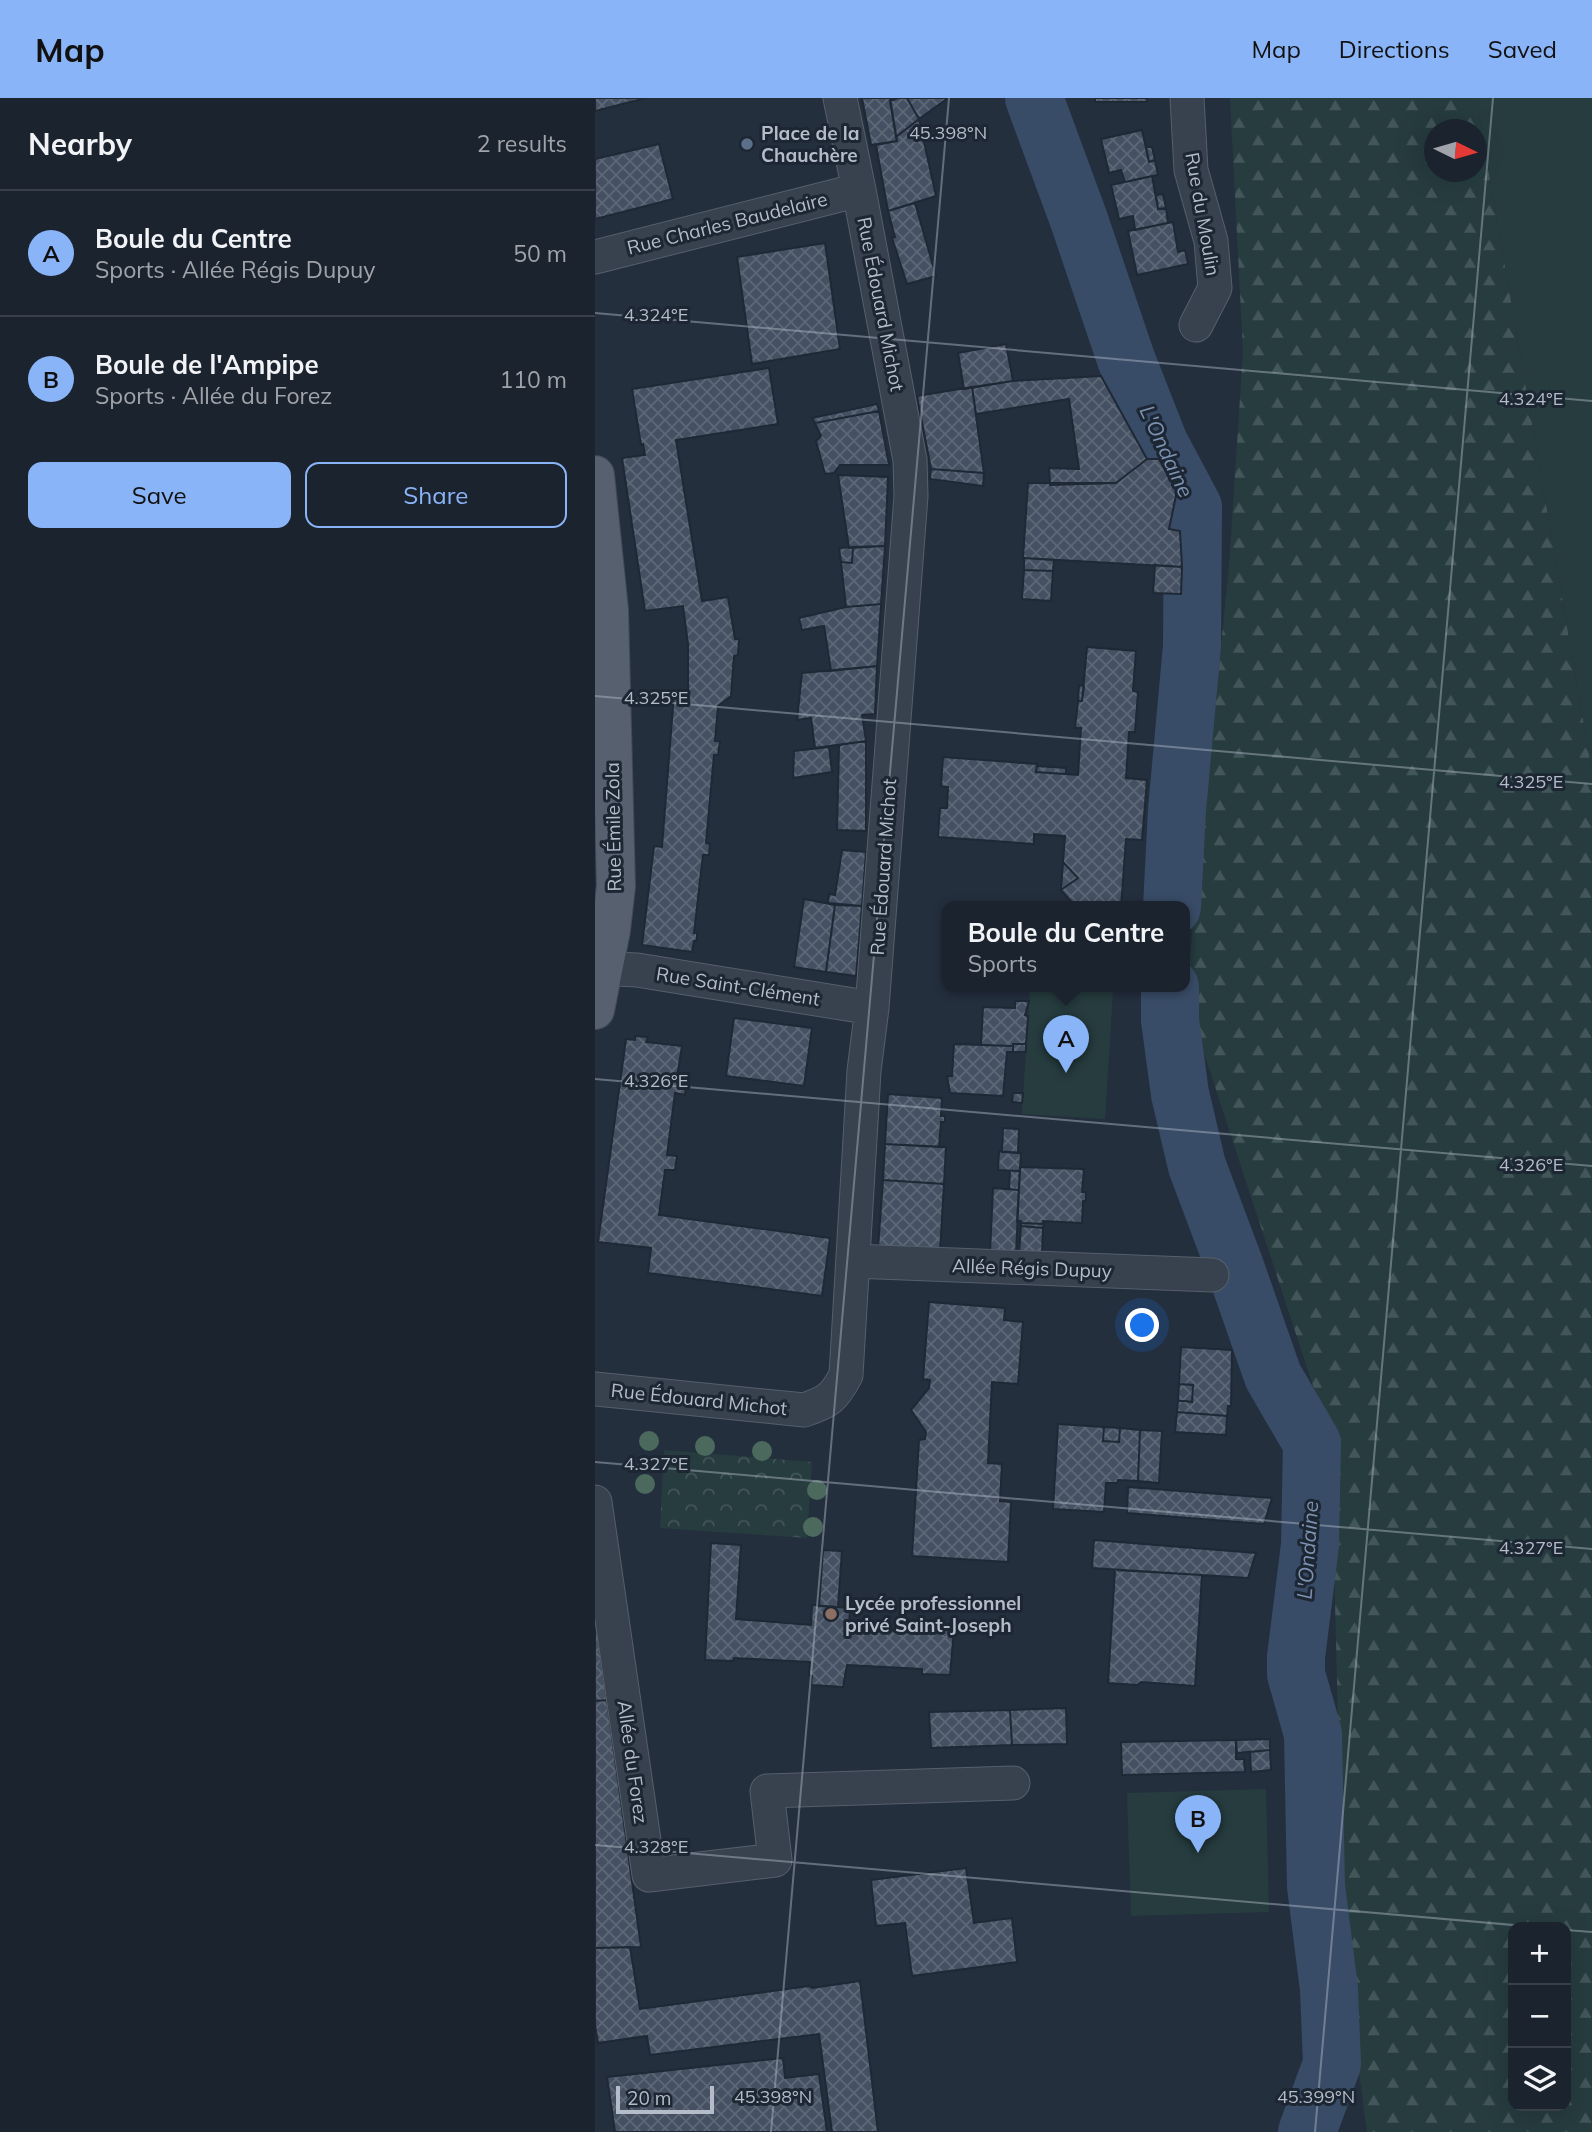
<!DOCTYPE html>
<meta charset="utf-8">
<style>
:root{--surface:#1b232e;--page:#242b36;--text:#f1f3f6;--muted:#a0a4aa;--line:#39404a;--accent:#8ab4f8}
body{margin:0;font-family:Mulish,sans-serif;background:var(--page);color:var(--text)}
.controls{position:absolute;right:21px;bottom:21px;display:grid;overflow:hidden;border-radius:14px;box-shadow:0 7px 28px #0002}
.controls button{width:63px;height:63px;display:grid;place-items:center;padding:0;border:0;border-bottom:2px solid var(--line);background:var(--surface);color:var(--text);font:35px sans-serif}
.compass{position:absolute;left:829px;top:21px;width:63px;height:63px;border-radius:50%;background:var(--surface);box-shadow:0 7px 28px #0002;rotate:95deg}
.scale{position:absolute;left:21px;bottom:18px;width:98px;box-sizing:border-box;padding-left:7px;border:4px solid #b4bcc9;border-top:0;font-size:19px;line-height:24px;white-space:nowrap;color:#b4bcc9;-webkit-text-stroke:5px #1d2633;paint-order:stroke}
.you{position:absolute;left:548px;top:1228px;width:24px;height:24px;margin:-18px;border:5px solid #fff;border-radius:50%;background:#1a73e8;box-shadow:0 0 0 10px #1a73e833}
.badge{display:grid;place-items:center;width:46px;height:46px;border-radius:50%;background:var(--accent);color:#111;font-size:23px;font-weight:700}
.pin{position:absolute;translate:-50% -58px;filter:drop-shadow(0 2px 4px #0008)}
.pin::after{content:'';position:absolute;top:37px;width:24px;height:21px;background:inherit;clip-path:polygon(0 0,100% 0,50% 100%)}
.popup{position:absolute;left:347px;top:803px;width:248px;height:91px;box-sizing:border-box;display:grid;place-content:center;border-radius:14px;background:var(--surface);filter:drop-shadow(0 2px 5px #0005);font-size:23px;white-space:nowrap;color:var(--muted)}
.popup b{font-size:26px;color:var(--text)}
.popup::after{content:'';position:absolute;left:50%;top:100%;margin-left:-14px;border:14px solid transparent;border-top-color:var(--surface)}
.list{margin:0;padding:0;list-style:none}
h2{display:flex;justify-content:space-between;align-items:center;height:91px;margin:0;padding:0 28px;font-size:30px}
h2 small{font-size:23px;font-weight:400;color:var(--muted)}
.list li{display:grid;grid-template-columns:46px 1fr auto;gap:21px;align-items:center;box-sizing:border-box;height:126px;padding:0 28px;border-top:2px solid var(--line)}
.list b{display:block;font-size:26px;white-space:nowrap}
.list p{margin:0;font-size:23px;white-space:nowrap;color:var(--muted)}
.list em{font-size:23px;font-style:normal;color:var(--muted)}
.actions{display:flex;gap:14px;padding:21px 28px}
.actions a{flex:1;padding:16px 0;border:2px solid var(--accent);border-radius:14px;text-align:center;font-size:24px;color:var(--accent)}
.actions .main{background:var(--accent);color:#111}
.icon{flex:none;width:38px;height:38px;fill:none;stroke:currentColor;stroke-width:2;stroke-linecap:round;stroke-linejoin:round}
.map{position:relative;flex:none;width:997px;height:2034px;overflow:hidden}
header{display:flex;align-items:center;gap:42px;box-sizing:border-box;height:98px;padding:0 35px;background:var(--accent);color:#111}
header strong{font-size:33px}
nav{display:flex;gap:38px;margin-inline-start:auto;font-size:24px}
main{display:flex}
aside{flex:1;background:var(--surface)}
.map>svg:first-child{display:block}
</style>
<header>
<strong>Map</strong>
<nav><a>Map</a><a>Directions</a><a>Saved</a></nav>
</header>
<main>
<aside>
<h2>Nearby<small>2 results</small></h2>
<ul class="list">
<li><span class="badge">A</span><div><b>Boule du Centre</b><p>Sports · Allée Régis Dupuy</p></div><em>50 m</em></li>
<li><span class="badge">B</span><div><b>Boule de l'Ampipe</b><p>Sports · Allée du Forez</p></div><em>110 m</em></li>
</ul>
<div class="actions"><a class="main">Save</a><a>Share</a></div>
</aside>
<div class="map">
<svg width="997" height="2034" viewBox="0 0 997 2034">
<defs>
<pattern id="forest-firs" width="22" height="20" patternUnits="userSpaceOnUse" patternTransform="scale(1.75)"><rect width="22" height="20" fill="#263c3f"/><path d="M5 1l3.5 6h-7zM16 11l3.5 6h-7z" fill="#435659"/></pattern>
<pattern id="park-crowns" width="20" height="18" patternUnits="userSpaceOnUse" patternTransform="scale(1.75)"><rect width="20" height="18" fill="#263c3f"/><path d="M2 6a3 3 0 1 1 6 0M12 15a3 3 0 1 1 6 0" fill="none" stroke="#435659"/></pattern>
<pattern id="building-cross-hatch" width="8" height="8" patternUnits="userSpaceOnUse" patternTransform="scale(1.75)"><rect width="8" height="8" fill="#455162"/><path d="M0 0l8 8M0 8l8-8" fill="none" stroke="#5d6877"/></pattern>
</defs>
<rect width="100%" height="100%" fill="#242f3e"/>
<path fill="#263c3f" d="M 881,0 L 997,0 L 997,674 Z
M 435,889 L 518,893 L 510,1021 L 427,1016 Z
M 671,1691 L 674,1814 L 536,1818 L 532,1695 Z"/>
<path fill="url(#forest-firs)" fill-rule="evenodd" d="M 635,0 L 881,0 L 997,674 L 997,2034 L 772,2034 L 749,1863 L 736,1343 L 591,900 L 634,468 L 648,254 ZM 839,32 L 881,32 L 881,74 L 839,74 ZM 918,1829 L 971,1829 L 971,2008 L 918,2008 Z"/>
<path fill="url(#park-crowns)" d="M 69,1352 L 217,1364 L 212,1440 L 65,1430 Z"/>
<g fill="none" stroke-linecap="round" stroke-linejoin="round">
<path stroke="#394c67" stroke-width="58" d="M 439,0 L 484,122 L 531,261 L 564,345 L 598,409 L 597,548 L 582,712 L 577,809
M 575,889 L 575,922 L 585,996 L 602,1068 L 640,1169 L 678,1278 L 717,1345 L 715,1447 L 701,1559 L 701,1576 L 718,1636 L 721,1788 L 734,1891 L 737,1966 L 712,2034"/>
</g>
<path fill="url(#building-cross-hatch)" stroke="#1f2835" stroke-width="2" d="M 0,0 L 51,0 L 0,13 Z
M 267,0 L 295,0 L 302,43 L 276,47 Z
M 303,0 L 312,0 L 324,21 L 301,39 L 295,3 Z
M 312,0 L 353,0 L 324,21 Z
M 500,0 L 552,0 L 552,4 L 500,4 Z
M 324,21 L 341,98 L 293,113 L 281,47 L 302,43 L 301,39 Z
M 547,32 L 554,64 L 560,62 L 563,77 L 530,84 L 526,72 L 514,75 L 506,41 Z
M 64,46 L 78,101 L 0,121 L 0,61 Z
M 551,49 L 557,49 L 560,62 L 554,64 Z
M 557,78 L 563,111 L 571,110 L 573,125 L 540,132 L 538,118 L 524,121 L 516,87 Z
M 568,96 L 571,110 L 563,111 L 561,97 Z
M 320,105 L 341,178 L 312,186 L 297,140 L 300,139 L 293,113 Z
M 578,124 L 583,154 L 590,152 L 593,166 L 542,177 L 533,133 Z
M 230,145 L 245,251 L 157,266 L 142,159 Z
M 411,246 L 418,283 L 369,291 L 363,255 Z
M 174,270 L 183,326 L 81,342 L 107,503 L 133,499 L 140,541 L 144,541 L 143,557 L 139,558 L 136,598 L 123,608 L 120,643 L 125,643 L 123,657 L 119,657 L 111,745 L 115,746 L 114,757 L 108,757 L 99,835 L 102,835 L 102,842 L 99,843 L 97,854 L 47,847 L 59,748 L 67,749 L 79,596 L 93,596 L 93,546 L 88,508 L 50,513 L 27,360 L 50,357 L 48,346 L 46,347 L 37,291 Z
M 506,278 L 552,361 L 521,385 L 455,387 L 454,370 L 484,371 L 474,301 L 381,316 L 377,289 L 418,283 Z
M 377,289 L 389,375 L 336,371 L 322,298 Z
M 282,306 L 284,313 L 220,325 L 217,320 Z
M 284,313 L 294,367 L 245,367 L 239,375 L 230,376 L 221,343 L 226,338 L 220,325 Z
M 552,361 L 564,361 L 582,393 L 574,431 L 585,433 L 587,469 L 428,460 L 433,385 L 521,385 Z
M 336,371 L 389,375 L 388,388 L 335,381 Z
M 243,377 L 293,379 L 290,448 L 254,450 Z
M 290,448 L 286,506 L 251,509 L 246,464 L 257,465 L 258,449 Z
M 258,449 L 257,465 L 246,464 L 244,450 Z
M 429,460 L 459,462 L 458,473 L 429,472 Z
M 560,467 L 587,469 L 586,496 L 558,495 Z
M 429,472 L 458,473 L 456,503 L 427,501 Z
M 286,506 L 282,568 L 236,573 L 229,528 L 207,532 L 204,520 L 251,509 Z
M 492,549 L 541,553 L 538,593 L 543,594 L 540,634 L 534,634 L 531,680 L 552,682 L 547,742 L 531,741 L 526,809 L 481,809 L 466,792 L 483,780 L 468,764 L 470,738 L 439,736 L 439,746 L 343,739 L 345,710 L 352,710 L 353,689 L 346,688 L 348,659 L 442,666 L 441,674 L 483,677 L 486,630 L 480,630 L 483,603 L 487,603 Z
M 282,568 L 280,616 L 267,617 L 271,643 L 220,650 L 216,620 L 202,622 L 207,575 Z
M 484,587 L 489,588 L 487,603 L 483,603 Z
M 271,643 L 271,733 L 242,732 L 244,647 Z
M 234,649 L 237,674 L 198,680 L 199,653 Z
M 442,668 L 471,670 L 471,676 L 441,674 Z
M 247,752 L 271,754 L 267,808 L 233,805 L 234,796 L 240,797 Z
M 468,764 L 483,780 L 466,792 Z
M 209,801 L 240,807 L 231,874 L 199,869 Z
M 240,807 L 267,808 L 261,878 L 231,874 Z
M 420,903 L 434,903 L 430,917 L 433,918 L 431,946 L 418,946 L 418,948 L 386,947 L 388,909 L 420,910 Z
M 139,920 L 217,930 L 209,988 L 131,978 Z
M 40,938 L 53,939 L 51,944 L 87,948 L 82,979 L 92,980 L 90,997 L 80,995 L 72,1057 L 82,1058 L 80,1072 L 70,1072 L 64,1117 L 235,1140 L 227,1198 L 53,1175 L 56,1150 L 3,1144 L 31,941 L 40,942 Z
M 359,946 L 418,948 L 418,954 L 412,954 L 408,998 L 355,995 L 352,978 L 357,978 Z
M 418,946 L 431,946 L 431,954 L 418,954 Z
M 418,995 L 428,995 L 427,1005 L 417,1004 Z
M 293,996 L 347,1000 L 346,1018 L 350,1018 L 350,1024 L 346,1024 L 344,1049 L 290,1046 Z
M 408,1030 L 424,1031 L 423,1055 L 407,1054 Z
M 290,1046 L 351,1049 L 349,1086 L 288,1082 Z
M 404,1053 L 426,1055 L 425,1073 L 403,1072 Z
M 425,1069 L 489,1071 L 487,1094 L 491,1094 L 491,1103 L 488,1103 L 487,1125 L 448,1123 L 449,1126 L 426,1125 L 426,1123 L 422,1123 Z
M 415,1073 L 425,1073 L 424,1092 L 414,1091 Z
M 288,1082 L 349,1086 L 345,1153 L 283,1150 Z
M 398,1090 L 424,1092 L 421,1156 L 395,1155 Z
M 426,1125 L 449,1126 L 448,1130 L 426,1128 Z
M 426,1128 L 448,1130 L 447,1157 L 424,1156 Z
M 334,1204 L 410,1210 L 409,1222 L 428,1224 L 423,1286 L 397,1284 L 393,1365 L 407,1366 L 405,1403 L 416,1404 L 413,1464 L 317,1458 L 324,1342 L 330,1341 L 331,1334 L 316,1312 L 334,1290 L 335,1282 L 328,1281 Z
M 586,1249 L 637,1252 L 636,1308 L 633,1308 L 632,1318 L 582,1314 L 583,1302 L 597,1304 L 598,1287 L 584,1286 Z
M 584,1286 L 598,1287 L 597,1304 L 583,1302 Z
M 582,1314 L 632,1318 L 631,1337 L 580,1334 Z
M 463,1326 L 509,1329 L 508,1343 L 524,1344 L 525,1330 L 545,1332 L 543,1383 L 523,1382 L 522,1385 L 511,1385 L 509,1414 L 458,1411 Z
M 509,1329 L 525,1330 L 524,1344 L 508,1343 Z
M 545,1332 L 567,1333 L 564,1385 L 543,1383 Z
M 533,1389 L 677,1400 L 669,1426 L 532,1415 Z
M 499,1442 L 661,1455 L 653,1480 L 497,1470 Z
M 116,1445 L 146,1447 L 141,1521 L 216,1527 L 217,1507 L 255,1510 L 254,1529 L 329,1535 L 329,1531 L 359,1532 L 355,1577 L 327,1576 L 327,1571 L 252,1567 L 248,1589 L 216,1587 L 217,1578 L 214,1577 L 215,1564 L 139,1560 L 138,1563 L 110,1562 Z
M 228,1452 L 247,1453 L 243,1509 L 224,1508 Z
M 520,1472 L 607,1477 L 600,1588 L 546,1584 L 542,1587 L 513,1585 Z
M 0,1516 L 12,1602 L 0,1603 Z
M 12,1602 L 46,1849 L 0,1850 L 0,1603 Z
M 471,1610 L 472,1646 L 417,1647 L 415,1612 Z
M 415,1612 L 417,1647 L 336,1650 L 334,1614 Z
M 675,1641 L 675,1652 L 642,1655 L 641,1642 Z
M 641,1642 L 641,1661 L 649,1661 L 650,1674 L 527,1677 L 526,1644 Z
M 675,1652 L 676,1672 L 656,1674 L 655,1654 Z
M 371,1770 L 379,1825 L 417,1820 L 422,1864 L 317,1878 L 310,1825 L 281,1828 L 276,1782 Z
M 35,1849 L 45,1911 L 214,1888 L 217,1890 L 265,1883 L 283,2034 L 237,2034 L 224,1936 L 55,1957 L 52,1938 L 3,1945 L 0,1927 L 0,1850 Z
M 188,1960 L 190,1980 L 224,1976 L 232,2034 L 20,2034 L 12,1979 Z"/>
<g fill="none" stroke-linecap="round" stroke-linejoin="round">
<g stroke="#565f6c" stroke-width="35">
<path id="minor" d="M 592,0 L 596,72 L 616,143 L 620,190 L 601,227
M 0,159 L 264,92
M 0,870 L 42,872 L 277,910
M 258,1163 L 617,1177
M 0,1291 L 209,1312 C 233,1304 239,1300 251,1277 L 269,973 L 277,910 L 316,398 L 315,362 L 264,92 L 245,0
M 0,1404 L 54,1777 L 180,1762 L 172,1693 L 418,1685"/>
</g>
<g stroke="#414a57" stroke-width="40">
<path id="major" d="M 0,377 L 14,512 L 21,788 L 16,832 L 0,912"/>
</g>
<use href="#minor" stroke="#38414e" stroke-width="33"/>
<use href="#major" stroke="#56606e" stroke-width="38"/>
</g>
<g fill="#4b6a5d">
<circle cx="54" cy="1343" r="10"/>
<circle cx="110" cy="1348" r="10"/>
<circle cx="167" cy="1353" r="10"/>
<circle cx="50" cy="1386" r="10"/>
<circle cx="222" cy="1392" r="10"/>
<circle cx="218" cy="1429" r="10"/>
</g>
<path fill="none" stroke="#b4bcc9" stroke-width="2" stroke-opacity="0.45" d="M 0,215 L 997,303M 0,598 L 997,686M 0,981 L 997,1068M 0,1364 L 997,1451M 0,1747 L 941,1829M 971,1832 L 997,1834M 176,2034 L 354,0M 720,2034 L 898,0"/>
<circle fill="#5c6f8a" stroke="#1d2633" stroke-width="2.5" cx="152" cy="46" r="7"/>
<circle fill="#8d6e63" stroke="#1d2633" stroke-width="2.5" cx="236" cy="1516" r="7"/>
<g text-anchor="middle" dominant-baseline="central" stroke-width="6" stroke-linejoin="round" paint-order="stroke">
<g font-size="19" font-weight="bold" fill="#b4bcc9" stroke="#1d2633" text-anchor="start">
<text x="166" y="35">Place de la<tspan x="166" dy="22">Chauchère</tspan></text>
<text x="250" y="1505">Lycée professionnel<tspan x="250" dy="22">privé Saint-Joseph</tspan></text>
</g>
<g font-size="19" fill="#b4bcc9" stroke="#1d2633">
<text transform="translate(608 116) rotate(80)">Rue du Moulin</text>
<text transform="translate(132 125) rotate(-14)">Rue Charles Baudelaire</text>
<text transform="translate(286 206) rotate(79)">Rue Édouard Michot</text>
<text transform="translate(18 729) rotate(-91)">Rue Émile Zola</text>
<text transform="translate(288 769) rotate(-86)">Rue Édouard Michot</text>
<text transform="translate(143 888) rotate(9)">Rue Saint-Clément</text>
<text transform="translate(437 1170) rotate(2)">Allée Régis Dupuy</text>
<text transform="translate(104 1301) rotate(6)">Rue Édouard Michot</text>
<text transform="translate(38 1664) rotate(82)">Allée du Forez</text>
</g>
<g font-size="21" font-style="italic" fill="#7c92b1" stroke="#1d2633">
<text transform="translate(572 353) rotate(65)">L'Ondaine</text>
<text transform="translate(712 1452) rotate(-86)">L'Ondaine</text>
</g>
</g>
<g font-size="18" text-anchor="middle" fill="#b4bcc9" stroke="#1d2633" stroke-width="6" stroke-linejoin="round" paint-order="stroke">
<text x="353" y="41">45.398°N</text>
<text x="61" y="223">4.324°E</text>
<text x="936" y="307">4.324°E</text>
<text x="61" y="606">4.325°E</text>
<text x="936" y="690">4.325°E</text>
<text x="61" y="989">4.326°E</text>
<text x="936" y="1073">4.326°E</text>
<text x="61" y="1372">4.327°E</text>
<text x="936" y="1456">4.327°E</text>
<text x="61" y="1755">4.328°E</text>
<text x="178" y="2005">45.398°N</text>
<text x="721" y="2005">45.399°N</text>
</g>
</svg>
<div class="controls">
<button>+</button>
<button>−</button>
<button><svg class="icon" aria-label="layers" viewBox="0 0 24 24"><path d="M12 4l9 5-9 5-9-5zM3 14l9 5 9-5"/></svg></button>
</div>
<svg class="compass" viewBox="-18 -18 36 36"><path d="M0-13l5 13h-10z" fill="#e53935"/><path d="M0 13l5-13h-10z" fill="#a0a4aa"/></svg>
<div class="scale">20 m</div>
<div class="you"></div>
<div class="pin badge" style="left:471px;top:975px">A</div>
<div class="popup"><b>Boule du Centre</b>Sports</div>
<div class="pin badge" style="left:603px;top:1755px">B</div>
</div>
</main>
